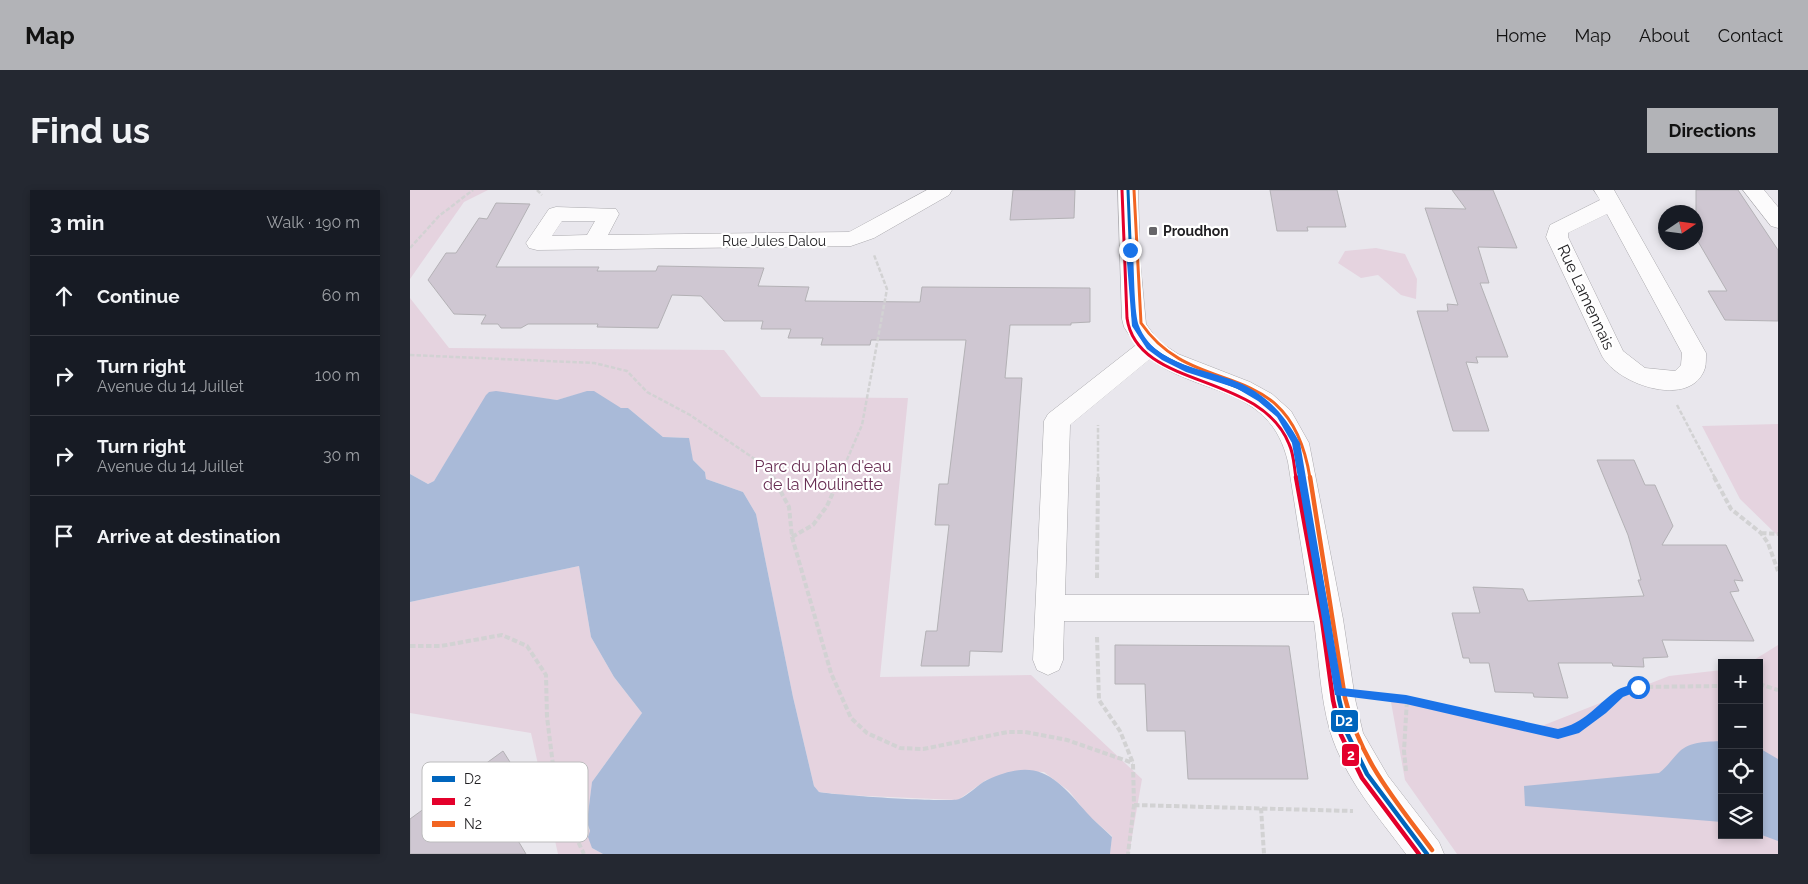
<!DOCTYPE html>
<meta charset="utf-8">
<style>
:root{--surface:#171b24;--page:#242831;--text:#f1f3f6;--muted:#9ea1a6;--line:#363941;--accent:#b2b3b7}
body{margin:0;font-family:Raleway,sans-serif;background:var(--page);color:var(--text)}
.controls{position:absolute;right:15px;bottom:15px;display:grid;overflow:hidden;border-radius:0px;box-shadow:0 2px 8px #0003}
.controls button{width:45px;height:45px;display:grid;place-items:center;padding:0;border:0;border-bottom:1px solid var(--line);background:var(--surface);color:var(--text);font:25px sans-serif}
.compass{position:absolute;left:1248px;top:15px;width:45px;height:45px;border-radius:50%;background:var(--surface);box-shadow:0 2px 8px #0003;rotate:77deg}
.stop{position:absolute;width:15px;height:15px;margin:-11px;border:4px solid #1a73e8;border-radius:50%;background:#fff}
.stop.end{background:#1a73e8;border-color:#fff;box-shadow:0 1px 5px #0008}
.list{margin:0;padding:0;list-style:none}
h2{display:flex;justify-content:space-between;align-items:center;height:65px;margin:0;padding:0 20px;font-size:21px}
h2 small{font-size:16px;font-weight:400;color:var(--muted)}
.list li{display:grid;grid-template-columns:32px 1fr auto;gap:15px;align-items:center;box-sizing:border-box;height:80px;padding:0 20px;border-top:1px solid var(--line)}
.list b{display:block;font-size:19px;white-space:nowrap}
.list p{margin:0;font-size:16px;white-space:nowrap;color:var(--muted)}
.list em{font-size:16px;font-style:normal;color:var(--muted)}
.icon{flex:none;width:28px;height:28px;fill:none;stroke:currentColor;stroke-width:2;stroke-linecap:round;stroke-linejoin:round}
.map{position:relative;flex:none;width:1368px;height:664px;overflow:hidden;border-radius:0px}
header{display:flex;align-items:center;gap:30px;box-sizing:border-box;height:70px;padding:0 25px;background:var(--accent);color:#111}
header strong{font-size:24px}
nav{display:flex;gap:28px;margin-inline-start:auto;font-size:18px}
.intro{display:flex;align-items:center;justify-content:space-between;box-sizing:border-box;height:120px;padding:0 30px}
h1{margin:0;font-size:35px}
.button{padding:12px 22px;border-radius:0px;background:var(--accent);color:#111;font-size:18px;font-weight:700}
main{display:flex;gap:30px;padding:0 30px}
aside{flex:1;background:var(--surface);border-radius:0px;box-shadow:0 2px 8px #0003}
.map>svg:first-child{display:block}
</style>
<header>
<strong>Map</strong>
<nav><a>Home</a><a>Map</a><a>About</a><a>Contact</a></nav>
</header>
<div class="intro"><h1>Find us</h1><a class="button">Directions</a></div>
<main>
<aside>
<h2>3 min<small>Walk · 190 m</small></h2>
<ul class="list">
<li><svg class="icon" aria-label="ahead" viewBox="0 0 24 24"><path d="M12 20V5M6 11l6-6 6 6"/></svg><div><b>Continue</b></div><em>60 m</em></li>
<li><svg class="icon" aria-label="right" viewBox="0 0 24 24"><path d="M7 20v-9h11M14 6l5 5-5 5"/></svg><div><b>Turn right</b><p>Avenue du 14 Juillet</p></div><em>100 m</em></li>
<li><svg class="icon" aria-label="right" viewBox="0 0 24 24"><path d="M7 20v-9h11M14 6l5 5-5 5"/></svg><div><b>Turn right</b><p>Avenue du 14 Juillet</p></div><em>30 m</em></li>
<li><svg class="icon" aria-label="arrive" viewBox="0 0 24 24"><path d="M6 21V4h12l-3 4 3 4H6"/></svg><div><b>Arrive at destination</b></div></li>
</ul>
</aside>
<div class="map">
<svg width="1368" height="664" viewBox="0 0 1368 664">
<rect width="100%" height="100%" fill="#e9e7ed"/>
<path fill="#e5d3df" d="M 0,0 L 78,0 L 54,12 L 0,89 Z
M 966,58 L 995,64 L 1007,89 L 1006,109 L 991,105 L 968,85 L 951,88 L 928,73 L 935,61 Z
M 0,108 L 39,158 L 314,160 L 351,207 L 498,208 L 470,487 L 621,485 L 732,589 L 719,664 L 700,664 L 702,646 L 678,625 L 659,601 L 634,582 L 608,581 L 576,590 L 548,610 L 434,605 L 409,602 L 404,596 L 383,507 L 346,324 L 333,302 L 296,289 L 295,282 L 283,270 L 278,248 L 253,247 L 218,218 L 211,218 L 172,203 L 147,210 L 79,202 L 24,291 L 18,294 L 0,284 Z
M 1368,234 L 1368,346 L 1330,309 L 1292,236 Z
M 169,376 L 181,447 L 204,487 L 232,523 L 182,592 L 177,637 L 180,641 L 182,658 L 193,664 L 148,664 L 121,543 L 0,523 L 0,412 Z
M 1368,455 L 1368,664 L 1047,664 L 995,590 L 981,512 L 997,509 L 1124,539 L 1259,486 L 1312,480 L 1312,645 L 1349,645 L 1349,473 L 1339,473 Z"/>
<path fill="#a9bad8" d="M 86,201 L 147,210 L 177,201 L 184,201 L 211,218 L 218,218 L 253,247 L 279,248 L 283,270 L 295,282 L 296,289 L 333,302 L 346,324 L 383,507 L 404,596 L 409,602 C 423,605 542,613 549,609 C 559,605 567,595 577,590 C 628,566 646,587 677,623 C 684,631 694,639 702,647 L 700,664 L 193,664 L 182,658 L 178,647 L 180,641 L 177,632 L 182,592 L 232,523 L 204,487 L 181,447 L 169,376 L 0,412 L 0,284 L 18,294 L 24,291 L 76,205 L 79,202 Z
M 1312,551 L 1312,632 L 1115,616 L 1114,596 L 1249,583 C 1257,577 1262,569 1269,562 C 1280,551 1297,552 1312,551 Z
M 1349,558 L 1368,569 L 1368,651 L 1349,644 Z"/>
<path fill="#cfc7d2" stroke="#b3b1b5" d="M 603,0 L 665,0 L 664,28 L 600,30 Z
M 860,0 L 927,0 L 936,37 L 897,37 L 898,41 L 867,41 Z
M 1042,0 L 1083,0 L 1107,58 L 1068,57 L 1079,93 L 1070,93 L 1098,167 L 1066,167 L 1068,173 L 1056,172 L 1079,241 L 1043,241 L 1007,121 L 1038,121 L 1037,114 L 1048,115 L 1015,18 L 1056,19 Z
M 1286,0 L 1328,0 L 1368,60 L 1368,131 L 1315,130 L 1298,101 L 1317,101 L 1286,48 Z
M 86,13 L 120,14 L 86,77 L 189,77 L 187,81 L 246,81 L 248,76 L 354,78 L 348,96 L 399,97 L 395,111 L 510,112 L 512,97 L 680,98 L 680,132 L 661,133 L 661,135 L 600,135 L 595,188 L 612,188 L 592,462 L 560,461 L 559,476 L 511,476 L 516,441 L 527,441 L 539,335 L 525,335 L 529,294 L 538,294 L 556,150 L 461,150 L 460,155 L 411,155 L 413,148 L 378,148 L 381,139 L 351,139 L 353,131 L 314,131 L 291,106 L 262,105 L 248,138 L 187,137 L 188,134 L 118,134 L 111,138 L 91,138 L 88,134 L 71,134 L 76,125 L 44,124 L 18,90 L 36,63 L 46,63 L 69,28 L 77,29 Z
M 1187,270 L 1224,270 L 1235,295 L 1245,295 L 1263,336 L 1252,355 L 1316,355 L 1333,391 L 1324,390 L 1329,401 L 1320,402 L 1344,451 L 1252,450 L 1258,467 L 1233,468 L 1234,477 L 1203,476 L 1202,473 L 1148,473 L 1158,508 L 1124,507 L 1123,503 L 1085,502 L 1079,473 L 1060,473 L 1059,468 L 1053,468 L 1042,423 L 1070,423 L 1063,397 L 1113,399 L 1118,411 L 1234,406 L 1228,390 L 1231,390 L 1218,345 Z
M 705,455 L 879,456 L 898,589 L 778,589 L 775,541 L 737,541 L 735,494 L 705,494 Z
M 93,561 L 110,588 L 83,609 L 116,664 L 0,664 L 0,629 Z"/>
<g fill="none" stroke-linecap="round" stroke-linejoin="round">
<g stroke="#aaa9ad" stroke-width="1">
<path id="minor" d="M 517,0 L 542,0 L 539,5 L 464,48 L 441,56 L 127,60 L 119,58 L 116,53 L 139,19 L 146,17 L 206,19 L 209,24 L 198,45 L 439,42 ZM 152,31 L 185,31 L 177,45 L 142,46 Z
M 708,0 L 728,0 L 730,71 L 736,134 L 748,151 L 768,164 L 840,192 L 862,204 L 881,221 L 899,253 L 933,429 L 945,509 L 953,543 L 978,586 L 1029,652 L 1034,664 L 996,664 C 967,625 935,589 920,541 C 910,506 909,468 904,431 L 654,431 L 653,470 L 649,480 L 638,485 L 627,480 L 623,470 L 634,231 L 638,224 L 726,155 L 714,137 L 712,129 ZM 740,169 C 792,207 860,195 878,272 L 899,405 L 655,405 L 660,235 Z
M 1184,0 L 1204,0 L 1296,163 C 1296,168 1296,174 1295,178 C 1282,219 1209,196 1192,166 L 1136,47 L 1140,35 L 1190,10 ZM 1197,24 L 1272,163 L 1271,175 L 1265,181 L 1235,178 L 1213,161 L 1158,47 L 1158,43 Z
M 1333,0 L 1354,0 L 1368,17 L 1368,38 L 1361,36 Z"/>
</g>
<path stroke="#d2d2d3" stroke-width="2.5" stroke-dasharray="4.5 2" stroke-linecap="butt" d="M 127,0 L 132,5
M 0,58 L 29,26 L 63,0
M 0,165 L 184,173 L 217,181 L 237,202 L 280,225 L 355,276 L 363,288
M 1267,215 L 1305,288
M 429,288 L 452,235 L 477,99 L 464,65
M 688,288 L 688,235"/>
<path stroke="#d2d2d3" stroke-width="4" stroke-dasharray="5.5 2.5" stroke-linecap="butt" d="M 363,287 L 379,317 L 382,347 L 421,483 L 441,528 L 457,543 L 490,558 L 513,559 L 598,542 L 615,542 L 657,550 L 723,573
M 1304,287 L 1321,319 L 1351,343 L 1358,353 L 1368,381
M 1351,343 L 1368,344
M 382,347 L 403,335 L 417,316 L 430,287
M 687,388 L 688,287
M 687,447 L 689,510 L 710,541 L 723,573 L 724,615 L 718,664
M 0,456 L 31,456 L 92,445 L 117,456 L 136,485 L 137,527 L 147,607 L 174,664
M 1349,494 L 1368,500
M 961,505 L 997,509 L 1147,544 L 1166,540 L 1193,520 L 1210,503 L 1228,497 L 1312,496
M 996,581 L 994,561 L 997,509
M 724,615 L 943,621
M 851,618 L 854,664"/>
<use href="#minor" fill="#fcfbfc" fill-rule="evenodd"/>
<g stroke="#fff" stroke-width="6">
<path id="bus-1-far1" d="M 718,0 L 723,125 C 730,182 825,183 860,217 C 883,238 887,259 892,288"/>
</g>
<g stroke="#fff" stroke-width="8">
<path id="bus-1" d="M 892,287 L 918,429 L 929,509 L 937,543 L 957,584 L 1017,664"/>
</g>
<g stroke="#fff" stroke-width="6">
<path id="bus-2-far1" d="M 712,0 L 717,128 C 727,200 850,181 879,254 C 884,264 884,277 886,288"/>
</g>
<g stroke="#fff" stroke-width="8">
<path id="bus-2" d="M 886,287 L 912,430 L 923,510 L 931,545 L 952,588 L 1009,664"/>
</g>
<g stroke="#fff" stroke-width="6">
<path id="bus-3-far1" d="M 724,0 L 731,133 C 785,213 880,161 900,288"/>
</g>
<g stroke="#fff" stroke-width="8">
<path id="bus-3" d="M 900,287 L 935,508 C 950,570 985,610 1022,660"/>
</g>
<use href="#bus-1-far1" stroke="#0065bd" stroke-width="3"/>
<use href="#bus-1" stroke="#0065bd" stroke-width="4.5"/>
<use href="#bus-2-far1" stroke="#e4002b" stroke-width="3"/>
<use href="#bus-2" stroke="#e4002b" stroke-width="4.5"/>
<use href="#bus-3-far1" stroke="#f26522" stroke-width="3"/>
<use href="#bus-3" stroke="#f26522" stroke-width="4.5"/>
</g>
<path fill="#1a73e8" d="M 720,58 L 723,60 C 724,76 724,124 729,136 C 745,177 798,178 832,194 C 860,208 875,226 890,253 L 932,498 L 996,505 L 1148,539 C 1175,533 1184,517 1206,501 C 1211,497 1221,495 1228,493 L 1232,497 L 1231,500 L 1213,507 L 1196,523 L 1169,543 L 1148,549 L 996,514 L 925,505 L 882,253 L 867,227 L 848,211 L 826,198 L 776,182 L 752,170 L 737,159 L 722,136 L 716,60 Z"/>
<rect fill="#666569" stroke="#fff" stroke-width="2" x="738" y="36" width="10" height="10" rx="2.5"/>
<g text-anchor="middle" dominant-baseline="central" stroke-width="4.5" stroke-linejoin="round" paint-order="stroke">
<g font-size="14" font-weight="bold" fill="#201f22" stroke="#fff" text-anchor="start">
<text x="753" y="41">Proudhon</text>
</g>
<g font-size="14" fill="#201f22" stroke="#fff">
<text x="364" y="51">Rue Jules Dalou</text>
</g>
<g font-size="16" fill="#201f22" stroke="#fff">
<text transform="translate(1176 107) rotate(65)">Rue Lamennais</text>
</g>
<g font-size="16" fill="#682e53" stroke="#fff">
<text x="413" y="276">Parc du plan d'eau<tspan x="413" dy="18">de la Moulinette</tspan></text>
</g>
</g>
<rect x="12" y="572" width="166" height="80" rx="8" fill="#fff" stroke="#bcbcbd" stroke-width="1"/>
<rect x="22" y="586" width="23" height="6" fill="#0065bd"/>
<rect x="22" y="608" width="23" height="7" fill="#e4002b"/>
<rect x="22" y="631" width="23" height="6" fill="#f26522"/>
<g font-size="14" fill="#201f22">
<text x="54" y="594">D2</text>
<text x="54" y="616">2</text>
<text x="54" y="639">N2</text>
</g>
<g stroke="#fff" stroke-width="2">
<rect x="920" y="519" width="29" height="24" rx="5" fill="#0065bd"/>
<rect x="931" y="553" width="19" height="24" rx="5" fill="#e4002b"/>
</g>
<g font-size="14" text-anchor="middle" font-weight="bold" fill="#fff">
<text x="934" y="536">D2</text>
<text x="941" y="570">2</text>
</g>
</svg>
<div class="controls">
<button>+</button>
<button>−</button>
<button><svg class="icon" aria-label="locate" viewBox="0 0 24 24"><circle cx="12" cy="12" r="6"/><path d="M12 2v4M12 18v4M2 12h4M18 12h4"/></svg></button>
<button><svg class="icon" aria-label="layers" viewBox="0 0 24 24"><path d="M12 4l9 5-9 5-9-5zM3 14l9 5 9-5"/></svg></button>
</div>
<svg class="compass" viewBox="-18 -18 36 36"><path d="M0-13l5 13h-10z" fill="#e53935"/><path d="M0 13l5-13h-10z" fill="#9ea1a6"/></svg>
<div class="stop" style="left:1228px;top:497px"></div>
<div class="stop end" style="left:720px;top:60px"></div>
</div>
</main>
